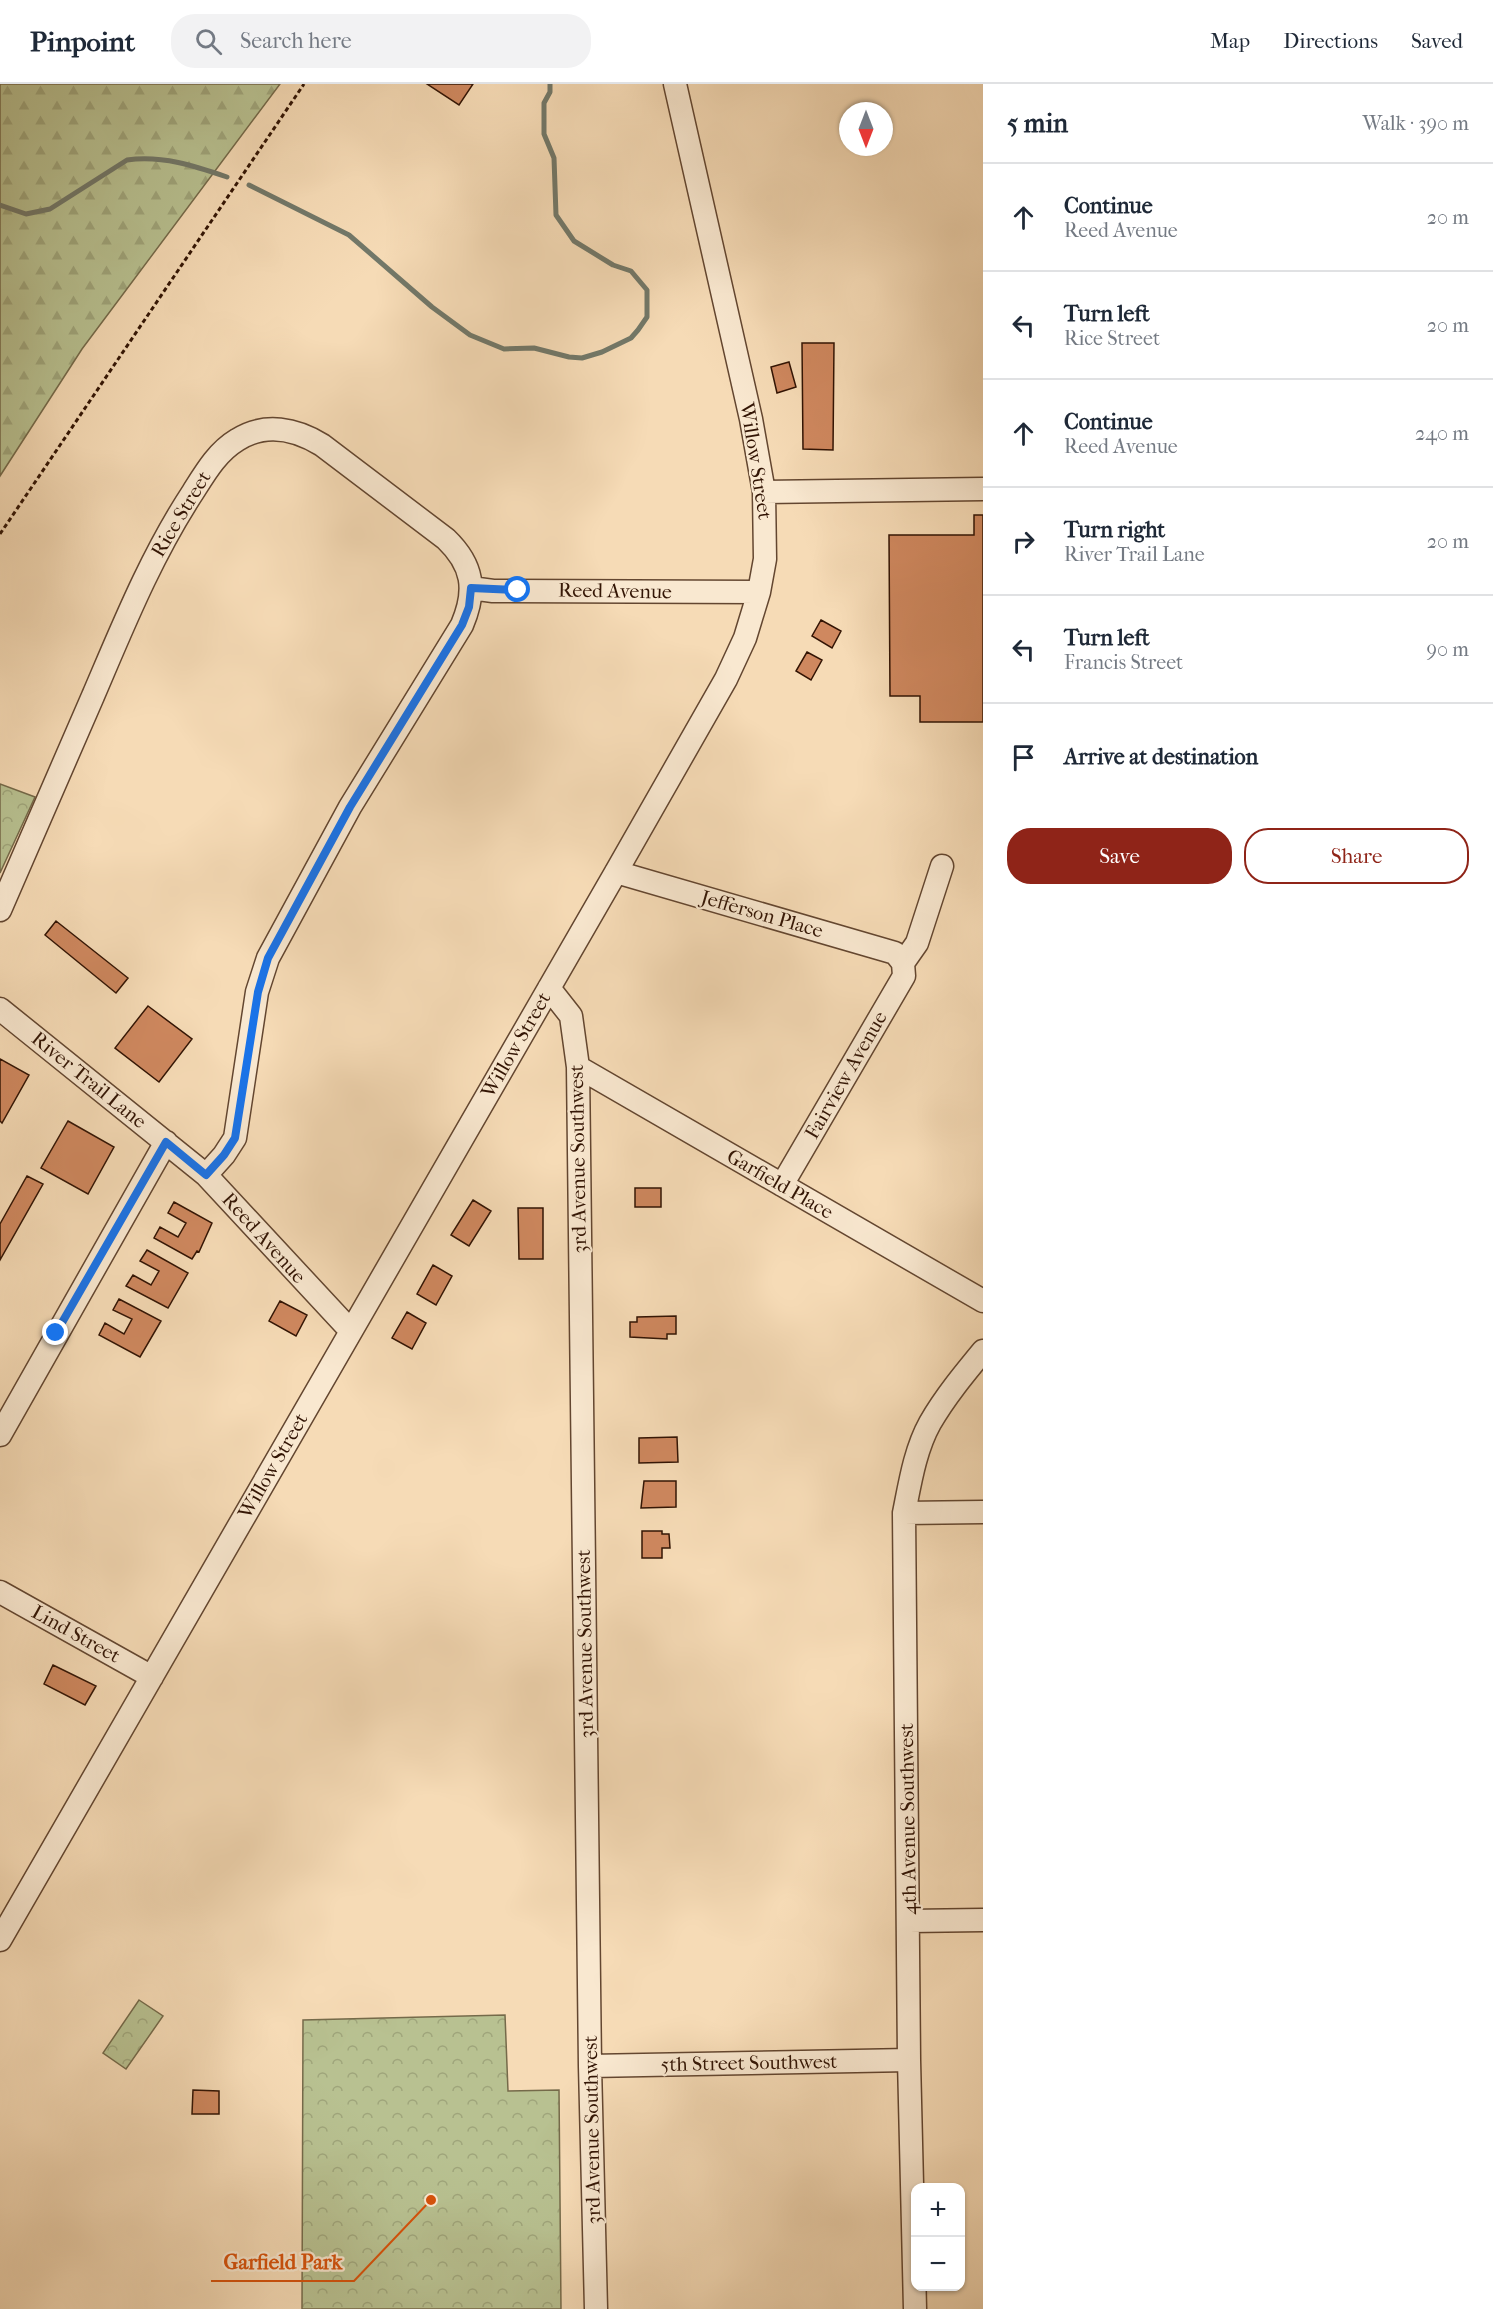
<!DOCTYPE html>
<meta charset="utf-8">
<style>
:root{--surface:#fff;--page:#f2f2f3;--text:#1f2937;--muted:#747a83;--line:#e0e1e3;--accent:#8f2418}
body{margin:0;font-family:"IM FELL French Canon",serif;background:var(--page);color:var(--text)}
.controls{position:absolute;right:18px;bottom:18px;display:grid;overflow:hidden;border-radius:12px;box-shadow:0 2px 4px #0004}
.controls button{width:54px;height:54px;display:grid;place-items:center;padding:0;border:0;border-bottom:2px solid var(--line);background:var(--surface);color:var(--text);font:30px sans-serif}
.compass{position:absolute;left:839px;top:18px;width:54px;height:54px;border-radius:50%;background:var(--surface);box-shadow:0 2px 4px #0004;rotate:180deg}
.stop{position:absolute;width:18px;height:18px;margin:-14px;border:4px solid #1a73e8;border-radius:50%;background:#fff}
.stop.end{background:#1a73e8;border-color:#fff;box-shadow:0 2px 6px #0008}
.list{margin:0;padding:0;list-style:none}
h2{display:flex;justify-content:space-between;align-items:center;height:78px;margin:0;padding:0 24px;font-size:26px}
h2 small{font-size:20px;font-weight:400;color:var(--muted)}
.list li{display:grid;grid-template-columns:39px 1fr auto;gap:18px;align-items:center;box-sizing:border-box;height:108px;padding:0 24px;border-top:2px solid var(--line)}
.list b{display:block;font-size:22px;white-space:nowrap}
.list p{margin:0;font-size:20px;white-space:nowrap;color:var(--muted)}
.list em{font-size:20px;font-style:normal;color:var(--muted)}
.actions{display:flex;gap:12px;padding:18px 24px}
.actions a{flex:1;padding:14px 0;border:2px solid var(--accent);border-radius:24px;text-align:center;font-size:21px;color:var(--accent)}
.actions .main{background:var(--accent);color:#fff}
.icon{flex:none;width:33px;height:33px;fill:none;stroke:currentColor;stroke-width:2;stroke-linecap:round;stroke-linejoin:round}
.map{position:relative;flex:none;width:983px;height:2225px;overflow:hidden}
header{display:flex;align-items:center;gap:36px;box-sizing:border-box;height:84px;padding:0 30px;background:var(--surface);border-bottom:2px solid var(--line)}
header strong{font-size:28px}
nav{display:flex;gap:33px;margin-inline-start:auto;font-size:21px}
.search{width:420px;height:54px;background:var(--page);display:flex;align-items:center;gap:15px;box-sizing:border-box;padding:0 21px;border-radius:24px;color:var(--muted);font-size:22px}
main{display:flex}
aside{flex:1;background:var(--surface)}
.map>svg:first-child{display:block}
</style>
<header>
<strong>Pinpoint</strong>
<div class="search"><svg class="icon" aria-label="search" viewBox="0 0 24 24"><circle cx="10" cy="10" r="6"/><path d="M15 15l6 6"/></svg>Search here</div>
<nav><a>Map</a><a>Directions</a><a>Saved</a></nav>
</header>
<main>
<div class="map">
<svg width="983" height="2225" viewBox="0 0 983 2225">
<defs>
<pattern id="forest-firs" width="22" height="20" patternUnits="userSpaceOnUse" patternTransform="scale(1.5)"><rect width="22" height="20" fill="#b8c191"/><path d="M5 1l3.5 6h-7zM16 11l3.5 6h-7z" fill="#9fa57b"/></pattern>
<pattern id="park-crowns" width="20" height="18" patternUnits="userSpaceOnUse" patternTransform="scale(1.5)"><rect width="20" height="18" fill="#b8c191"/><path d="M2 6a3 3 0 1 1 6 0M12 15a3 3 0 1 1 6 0" fill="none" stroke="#9fa57b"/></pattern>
</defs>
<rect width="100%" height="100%" fill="#f6dbb6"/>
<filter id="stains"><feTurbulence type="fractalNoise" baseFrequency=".00333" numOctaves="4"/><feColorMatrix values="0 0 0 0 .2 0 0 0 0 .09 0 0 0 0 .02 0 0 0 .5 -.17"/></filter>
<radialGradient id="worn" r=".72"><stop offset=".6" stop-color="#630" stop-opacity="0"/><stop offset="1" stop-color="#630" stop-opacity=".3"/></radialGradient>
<path fill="url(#forest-firs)" stroke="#756a4a" stroke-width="1.5" d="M 0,0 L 280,0 L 82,265 L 0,392 Z"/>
<path fill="url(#park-crowns)" stroke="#756a4a" stroke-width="1.5" d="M 0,700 L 35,713 L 0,789 Z
M 139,1916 L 163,1932 L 126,1985 L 103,1969 Z
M 505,1931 L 508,2007 L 559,2006 L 561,2225 L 302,2225 L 303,1936 Z"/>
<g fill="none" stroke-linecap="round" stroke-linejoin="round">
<path stroke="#727869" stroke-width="5" d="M 249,101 L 349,151 L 432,223 L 470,251 L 504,265 L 534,264 L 569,273 L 582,274 L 602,268 L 631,254 L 638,246 L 647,233 L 647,206 L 631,187 L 613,181 L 574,157 L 556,131 L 554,74 L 544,50 L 544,19 L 550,8 L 550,0
M 0,121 L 26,130 L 50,125 L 127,76 C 162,71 195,82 227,93"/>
</g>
<path fill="#cf885f" stroke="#321404" stroke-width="1.5" d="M 427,0 L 473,0 L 459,21 Z
M 802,259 L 834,259 L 833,366 L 803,365 Z
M 789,278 L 796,303 L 777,309 L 771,283 Z
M 974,431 L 983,431 L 983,638 L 920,638 L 920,612 L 890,612 L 889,451 L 974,451 Z
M 821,536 L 841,547 L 832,564 L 812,552 Z
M 807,568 L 822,576 L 811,596 L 796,587 Z
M 56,837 L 128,894 L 116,909 L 45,851 Z
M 148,922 L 192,955 L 159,998 L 115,964 Z
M 0,975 L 29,991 L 2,1039 L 0,1037 Z
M 68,1037 L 114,1063 L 88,1110 L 41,1084 Z
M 27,1092 L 43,1100 L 0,1176 L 0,1140 Z
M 635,1104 L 661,1104 L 661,1123 L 635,1123 Z
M 473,1116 L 491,1127 L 469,1162 L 451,1151 Z
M 174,1118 L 212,1139 L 199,1168 L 197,1167 L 192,1175 L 154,1154 L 160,1143 L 178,1153 L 186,1139 L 168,1129 Z
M 518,1124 L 543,1124 L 543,1175 L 519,1175 Z
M 147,1166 L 188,1189 L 168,1224 L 126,1202 L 133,1191 L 151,1201 L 159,1187 L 140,1177 Z
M 433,1181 L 452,1192 L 436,1221 L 417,1210 Z
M 119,1215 L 161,1237 L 140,1273 L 99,1251 L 105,1239 L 124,1250 L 132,1235 L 113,1226 Z
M 280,1217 L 307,1231 L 296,1252 L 269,1237 Z
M 407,1228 L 426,1239 L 412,1265 L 392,1254 Z
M 676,1232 L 676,1250 L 667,1250 L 667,1255 L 630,1253 L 630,1238 L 637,1238 L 637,1233 Z
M 677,1353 L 678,1378 L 639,1379 L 639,1354 Z
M 644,1397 L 676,1397 L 676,1423 L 641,1424 Z
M 642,1447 L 662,1447 L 662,1450 L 669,1450 L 670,1464 L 662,1464 L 662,1474 L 642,1474 Z
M 53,1581 L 96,1602 L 85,1621 L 44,1600 Z
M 193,2006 L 219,2007 L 219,2030 L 192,2030 Z"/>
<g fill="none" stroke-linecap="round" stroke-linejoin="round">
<g stroke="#634630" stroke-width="25">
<path id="minor" d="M 764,408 L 983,405
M 471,504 L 493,507 L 759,508
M 616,788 L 895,869 L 903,879
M 0,826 C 31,754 62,683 93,612 C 123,542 151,472 193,408 C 205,389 217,368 237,356 C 265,338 296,345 322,361 L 446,455 C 473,481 477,506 462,541 L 350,723 L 268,874 L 257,908 L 235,1054 L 224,1071 L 206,1091 L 350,1246
M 903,879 L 917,859 L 942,782
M 549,904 L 571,932 L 578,983 L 590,1982 L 596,2225
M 0,925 L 206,1091
M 578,983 L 983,1217
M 782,1101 L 904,892 L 903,879
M 0,1351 L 166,1058
M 904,1429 L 983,1428
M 0,1508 L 152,1593
M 909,1837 L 983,1836
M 0,1856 L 616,788 L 726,595 L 745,554 L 759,508 L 765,475 L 764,408 L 751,335 L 675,0
M 590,1982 L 909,1976
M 915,2225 L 909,1976 L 904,1429 C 910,1399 915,1366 930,1339 C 945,1313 964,1290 983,1267"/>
</g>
<path stroke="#321404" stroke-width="3" stroke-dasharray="4.5 3" stroke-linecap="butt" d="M 0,450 L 304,0"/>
<use href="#minor" stroke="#f9e8d0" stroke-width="22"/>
</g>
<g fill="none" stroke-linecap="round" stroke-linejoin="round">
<path stroke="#1a73e8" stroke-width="8" d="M 56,1249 L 166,1058 L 206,1091 L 224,1071 L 235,1054 L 258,908 L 268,874 L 350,723 L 462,541 L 469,523 L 471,504 L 518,506"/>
</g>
<g text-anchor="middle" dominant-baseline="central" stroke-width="4.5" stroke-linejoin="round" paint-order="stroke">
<g font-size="20" fill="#321404" stroke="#f9e8d0">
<text transform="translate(756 377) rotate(81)">Willow Street</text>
<text transform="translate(181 430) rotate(-59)">Rice Street</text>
<text transform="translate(615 507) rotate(1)">Reed Avenue</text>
<text transform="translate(762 830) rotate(16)">Jefferson Place</text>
<text transform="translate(516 961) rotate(-60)">Willow Street</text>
<text transform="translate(846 991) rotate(-60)">Fairview Avenue</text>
<text transform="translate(89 996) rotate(39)">River Trail Lane</text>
<text transform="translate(578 1075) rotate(-91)">3rd Avenue Southwest</text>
<text transform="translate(780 1100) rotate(30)">Garfield Place</text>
<text transform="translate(264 1154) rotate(48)">Reed Avenue</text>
<text transform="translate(273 1382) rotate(-60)">Willow Street</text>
<text transform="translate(76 1550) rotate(29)">Lind Street</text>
<text transform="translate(585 1560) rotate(-91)">3rd Avenue Southwest</text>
<text transform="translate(908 1735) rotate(-91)">4th Avenue Southwest</text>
<text transform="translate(749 1979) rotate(-1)">5th Street Southwest</text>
<text transform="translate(592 2046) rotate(-91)">3rd Avenue Southwest</text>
</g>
</g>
<path fill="none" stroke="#d6520b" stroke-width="2" d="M431 2116L354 2197H211"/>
<circle fill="#d6520b" stroke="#f9e8d0" stroke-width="2" cx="431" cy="2116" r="6"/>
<g font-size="21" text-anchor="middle" font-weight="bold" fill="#d6520b" stroke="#f9e8d0" stroke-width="4.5" stroke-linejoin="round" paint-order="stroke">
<text x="283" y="2185">Garfield Park</text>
</g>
<rect width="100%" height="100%" filter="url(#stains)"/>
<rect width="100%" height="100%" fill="url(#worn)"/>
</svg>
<div class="controls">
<button>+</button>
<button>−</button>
</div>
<svg class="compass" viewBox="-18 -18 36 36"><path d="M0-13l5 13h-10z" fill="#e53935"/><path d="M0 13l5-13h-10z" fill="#747a83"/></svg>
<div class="stop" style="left:518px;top:506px"></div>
<div class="stop end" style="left:56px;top:1249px"></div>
</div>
<aside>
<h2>5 min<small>Walk · 390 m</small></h2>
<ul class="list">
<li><svg class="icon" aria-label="ahead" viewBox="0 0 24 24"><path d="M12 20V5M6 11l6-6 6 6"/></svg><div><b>Continue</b><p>Reed Avenue</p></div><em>20 m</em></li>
<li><svg class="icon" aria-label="left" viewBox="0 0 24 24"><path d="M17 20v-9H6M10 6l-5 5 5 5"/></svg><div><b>Turn left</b><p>Rice Street</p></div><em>20 m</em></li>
<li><svg class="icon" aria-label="ahead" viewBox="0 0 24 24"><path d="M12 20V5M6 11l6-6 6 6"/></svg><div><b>Continue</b><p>Reed Avenue</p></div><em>240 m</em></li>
<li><svg class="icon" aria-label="right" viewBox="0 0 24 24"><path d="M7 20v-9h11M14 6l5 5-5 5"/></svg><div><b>Turn right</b><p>River Trail Lane</p></div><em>20 m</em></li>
<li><svg class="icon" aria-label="left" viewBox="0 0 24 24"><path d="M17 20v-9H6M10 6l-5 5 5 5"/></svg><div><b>Turn left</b><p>Francis Street</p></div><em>90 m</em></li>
<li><svg class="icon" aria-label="arrive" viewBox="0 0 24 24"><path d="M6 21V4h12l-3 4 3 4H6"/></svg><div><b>Arrive at destination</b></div></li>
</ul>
<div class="actions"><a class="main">Save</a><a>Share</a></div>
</aside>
</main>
